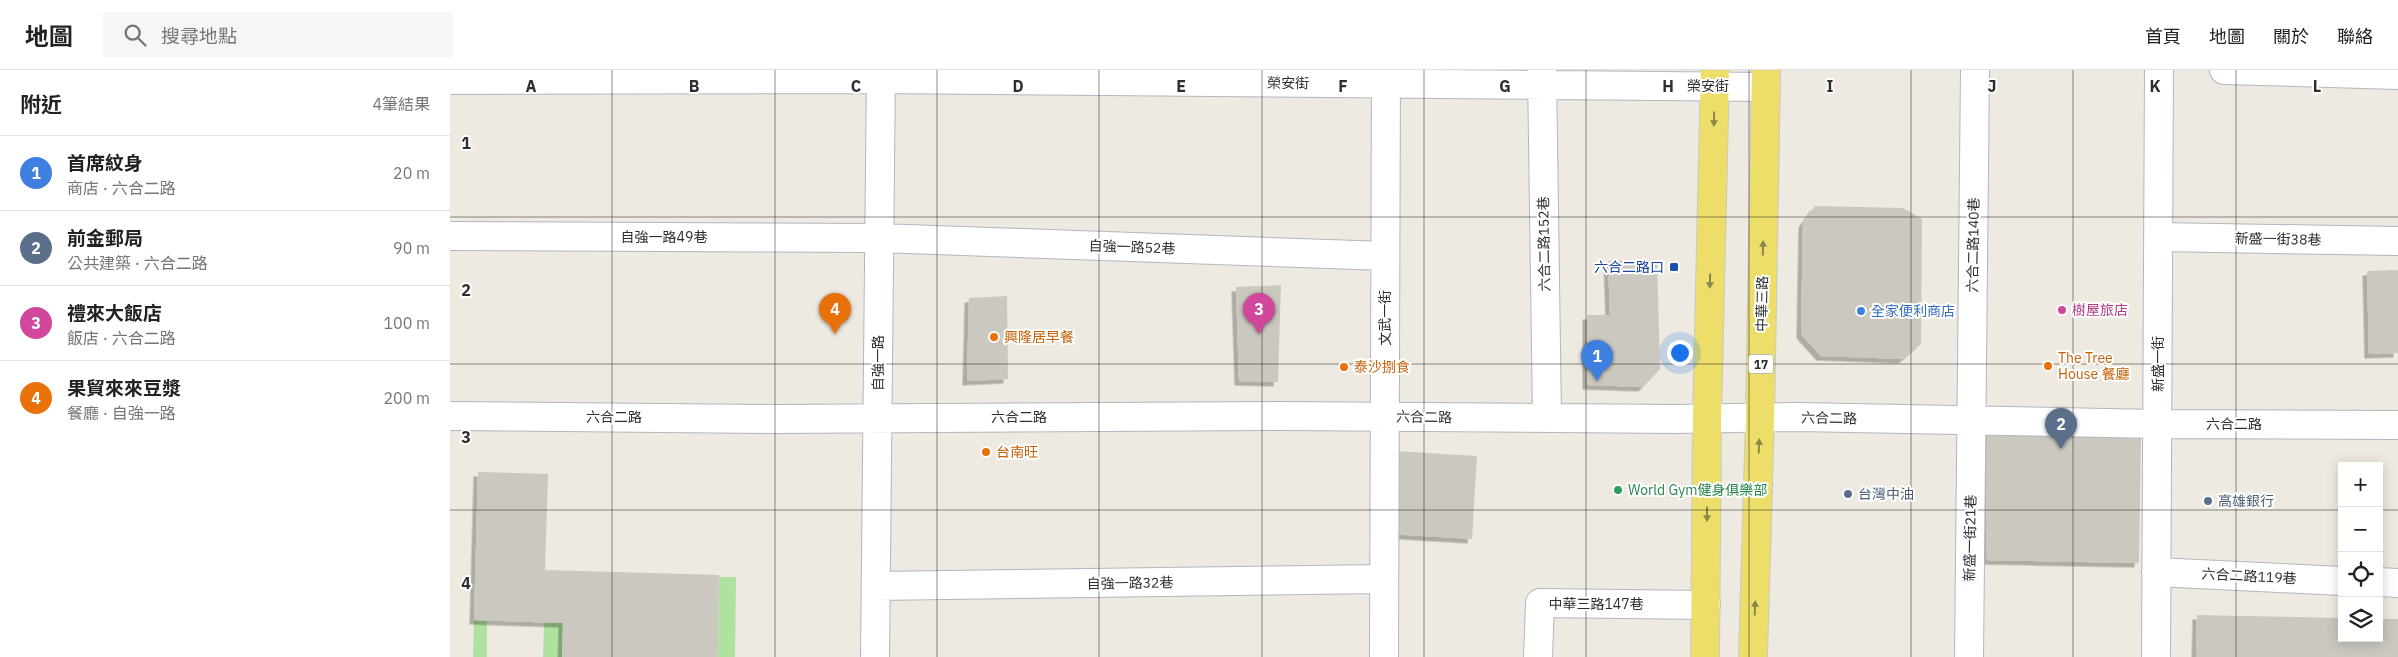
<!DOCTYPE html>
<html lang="zh-TW">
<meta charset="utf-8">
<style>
:root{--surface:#fff;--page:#f6f6f6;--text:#222;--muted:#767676;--line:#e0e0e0;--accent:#0f766e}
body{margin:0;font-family:"IBM Plex Sans","Noto Sans TC",sans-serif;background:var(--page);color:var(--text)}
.controls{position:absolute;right:15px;bottom:15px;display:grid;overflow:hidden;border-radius:0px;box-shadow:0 2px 12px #0003}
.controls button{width:45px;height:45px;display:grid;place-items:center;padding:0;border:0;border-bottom:1px solid var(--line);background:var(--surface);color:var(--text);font:25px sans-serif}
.you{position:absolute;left:1229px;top:282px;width:18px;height:18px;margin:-12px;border:4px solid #fff;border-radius:50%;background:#1a73e8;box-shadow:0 0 0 8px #1a73e833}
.badge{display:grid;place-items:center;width:32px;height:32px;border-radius:50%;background:var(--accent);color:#fff;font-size:16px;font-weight:700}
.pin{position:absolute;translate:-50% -41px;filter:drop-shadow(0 1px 2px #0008)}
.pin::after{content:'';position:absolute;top:26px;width:18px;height:15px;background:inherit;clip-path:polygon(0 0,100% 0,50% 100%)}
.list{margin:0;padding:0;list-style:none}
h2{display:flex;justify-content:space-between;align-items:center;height:65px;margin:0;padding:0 20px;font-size:21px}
h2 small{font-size:16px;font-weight:400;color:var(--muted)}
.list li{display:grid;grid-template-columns:32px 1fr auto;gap:15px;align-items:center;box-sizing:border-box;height:75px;padding:0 20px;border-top:1px solid var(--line)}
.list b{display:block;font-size:19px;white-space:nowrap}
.list p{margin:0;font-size:16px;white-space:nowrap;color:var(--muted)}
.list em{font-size:16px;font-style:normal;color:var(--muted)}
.icon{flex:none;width:28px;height:28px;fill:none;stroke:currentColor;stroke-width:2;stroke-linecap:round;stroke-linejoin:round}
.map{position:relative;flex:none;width:1948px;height:587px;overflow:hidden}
header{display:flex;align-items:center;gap:30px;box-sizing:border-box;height:70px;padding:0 25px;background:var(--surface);border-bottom:1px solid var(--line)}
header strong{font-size:24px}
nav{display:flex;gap:28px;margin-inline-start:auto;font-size:18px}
.search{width:350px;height:45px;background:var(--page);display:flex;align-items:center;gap:12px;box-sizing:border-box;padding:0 18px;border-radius:0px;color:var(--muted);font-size:19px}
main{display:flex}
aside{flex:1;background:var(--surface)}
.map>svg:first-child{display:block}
</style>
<header>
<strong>地圖</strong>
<div class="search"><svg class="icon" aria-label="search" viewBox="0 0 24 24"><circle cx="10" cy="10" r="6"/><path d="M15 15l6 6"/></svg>搜尋地點</div>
<nav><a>首頁</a><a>地圖</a><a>關於</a><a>聯絡</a></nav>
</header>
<main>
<aside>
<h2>附近<small>4筆結果</small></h2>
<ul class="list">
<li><span class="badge" style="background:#3f7fe0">1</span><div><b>首席紋身</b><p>商店 · 六合二路</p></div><em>20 m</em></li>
<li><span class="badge" style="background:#5c6f8a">2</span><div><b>前金郵局</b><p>公共建築 · 六合二路</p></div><em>90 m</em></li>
<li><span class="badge" style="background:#d1479c">3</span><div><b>禮來大飯店</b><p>飯店 · 六合二路</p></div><em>100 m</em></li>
<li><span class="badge" style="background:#e8710a">4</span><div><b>果貿來來豆漿</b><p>餐廳 · 自強一路</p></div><em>200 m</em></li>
</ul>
</aside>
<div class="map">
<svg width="1948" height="587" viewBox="0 0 1948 587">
<defs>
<filter id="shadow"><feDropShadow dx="-4.5" dy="4.5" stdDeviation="0" flood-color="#0004"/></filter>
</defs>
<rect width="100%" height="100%" fill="#eeeae1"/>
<path fill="#afe2a0" d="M 269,507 L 286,507 L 285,587 L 268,587 Z
M 24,550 L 37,551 L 37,587 L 23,587 Z
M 94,552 L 113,553 L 112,587 L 93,587 Z"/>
<path fill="#cac8bf" filter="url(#shadow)" d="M 1365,136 L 1453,138 L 1472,149 L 1471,274 L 1453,289 L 1371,286 L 1351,264 L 1353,153 Z
M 1207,190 L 1210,299 L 1193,317 L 1137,315 L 1137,245 L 1160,245 L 1158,191 Z
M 1948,200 L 1948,283 L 1919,284 L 1917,201 Z
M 831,215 L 828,312 L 789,311 L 786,217 Z
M 557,226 L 558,309 L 517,311 L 519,228 Z
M 1537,361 L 1691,363 L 1689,493 L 1536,490 Z
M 944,381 L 1027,386 L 1022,469 L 939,464 Z
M 28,402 L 98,404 L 95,500 L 269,505 L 268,587 L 112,587 L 113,553 L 24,550 Z
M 1747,545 L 1892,548 L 1892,568 L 1929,568 L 1929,549 L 1948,549 L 1948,587 L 1746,587 Z"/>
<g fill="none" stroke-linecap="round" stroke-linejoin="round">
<g stroke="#b4b5c0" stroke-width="30">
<path id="minor" d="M 1092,0 L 1097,348
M 1774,0 L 1948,5
M 0,10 L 430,9 L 1316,17
M 0,166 L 429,168 L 935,186
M 1709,167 L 1948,171
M 0,346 L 327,349 L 832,346 L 1224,349 L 1349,347 L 1707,354 L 1948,355
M 1706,502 L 1892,511
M 1929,512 L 1948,513
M 426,516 L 934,509
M 425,587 L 431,0
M 934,587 L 936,0
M 1088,587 L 1090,533 L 1256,535
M 1519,587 L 1525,0
M 1706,587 L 1709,0"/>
</g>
<g stroke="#c9c9c9" stroke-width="30">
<path id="major" d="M 1255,587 L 1257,349 L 1265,0
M 1303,587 L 1310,347 L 1316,0"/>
</g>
<use href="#minor" stroke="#fff" stroke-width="28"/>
<use href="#major" stroke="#ecde68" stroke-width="28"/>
</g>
<defs><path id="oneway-solid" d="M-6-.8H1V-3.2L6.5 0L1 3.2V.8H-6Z" transform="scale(1.25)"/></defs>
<g fill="#8d864b">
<use href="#oneway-solid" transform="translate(1264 49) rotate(91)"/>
<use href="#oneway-solid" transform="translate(1313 178) rotate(-89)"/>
<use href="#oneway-solid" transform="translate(1260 211) rotate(91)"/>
<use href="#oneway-solid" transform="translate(1309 376) rotate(-88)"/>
<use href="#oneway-solid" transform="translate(1257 444) rotate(90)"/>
<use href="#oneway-solid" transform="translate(1305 538) rotate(-88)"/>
</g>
<path fill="none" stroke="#2e2e2e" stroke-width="1" stroke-opacity="0.55" d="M 162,0 L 162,587M 325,0 L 325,587M 487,0 L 487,587M 649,0 L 649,587M 812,0 L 812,587M 974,0 L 974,587M 1136,0 L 1136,587M 1299,0 L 1299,587M 1461,0 L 1461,587M 1623,0 L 1623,587M 1786,0 L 1786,587M 0,147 L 1948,147M 0,294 L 1948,294M 0,440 L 1892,440M 1929,440 L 1948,440"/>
<rect fill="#1a4fb4" stroke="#fff" stroke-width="2" x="1219" y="192" width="10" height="10" rx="2.5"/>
<circle fill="#d1479c" stroke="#fff" stroke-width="2" cx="1612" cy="240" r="5"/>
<circle fill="#3f7fe0" stroke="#fff" stroke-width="2" cx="1411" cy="241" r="5"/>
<g fill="#e8710a" stroke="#fff" stroke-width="2">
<circle cx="544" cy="267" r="5"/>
<circle cx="1598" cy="296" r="5"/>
<circle cx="894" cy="297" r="5"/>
<circle cx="536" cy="382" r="5"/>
</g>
<circle fill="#2e9e5b" stroke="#fff" stroke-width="2" cx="1168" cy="420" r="5"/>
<g fill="#5c6f8a" stroke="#fff" stroke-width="2">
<circle cx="1398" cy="424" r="5"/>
<circle cx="1758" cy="431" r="5"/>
</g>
<g text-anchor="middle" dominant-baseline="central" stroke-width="4" stroke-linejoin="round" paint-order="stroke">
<rect fill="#fff" stroke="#6d6d6d" stroke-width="1" x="1298.5" y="284.5" width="25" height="19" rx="4"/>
<g font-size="12" font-weight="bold" fill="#2e2e2e">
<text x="1311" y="294">17</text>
</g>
<g font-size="14" fill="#2e2e2e" stroke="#fff">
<text transform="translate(838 13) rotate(1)">榮安街</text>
<text x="1258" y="16">榮安街</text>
<text x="214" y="167">自強一路49巷</text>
<text transform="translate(1828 169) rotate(1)">新盛一街38巷</text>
<text transform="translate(1094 174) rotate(-91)">六合二路152巷</text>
<text transform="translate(1523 175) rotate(-89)">六合二路140巷</text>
<text transform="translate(682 177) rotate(2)">自強一路52巷</text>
<text transform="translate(1312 234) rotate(-89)">中華三路</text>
<text transform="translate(935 248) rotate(-90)">文武一街</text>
<text transform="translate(428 293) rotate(-90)">自強一路</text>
<text transform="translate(1708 294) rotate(-90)">新盛一街</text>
<text x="164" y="347">六合二路</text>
<text x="569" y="347">六合二路</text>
<text transform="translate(974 347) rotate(1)">六合二路</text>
<text transform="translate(1379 348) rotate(1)">六合二路</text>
<text x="1784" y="354">六合二路</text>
<text transform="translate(1520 468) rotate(-89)">新盛一街21巷</text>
<text transform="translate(1799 506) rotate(3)">六合二路119巷</text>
<text transform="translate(680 513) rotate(-1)">自強一路32巷</text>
<text x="1146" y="534">中華三路147巷</text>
</g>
<g font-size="14" fill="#164399" stroke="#fff" text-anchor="end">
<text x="1214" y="197">六合二路口</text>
</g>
<g font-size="14" fill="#b23c85" stroke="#fff" text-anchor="start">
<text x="1622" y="240">樹屋旅店</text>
</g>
<g font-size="14" fill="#366cbe" stroke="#fff" text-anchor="start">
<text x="1421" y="241">全家便利商店</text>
</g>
<g font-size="14" fill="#c56008" stroke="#fff" text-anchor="start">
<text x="554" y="267">興隆居早餐</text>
<text x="1608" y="288">The Tree<tspan x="1608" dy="16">House 餐廳</tspan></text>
<text x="904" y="297">泰沙捌食</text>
<text x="546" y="382">台南旺</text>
</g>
<g font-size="14" fill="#27864d" stroke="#fff" text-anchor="start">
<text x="1178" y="420">World Gym健身俱樂部</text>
</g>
<g font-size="14" fill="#4e5e75" stroke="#fff" text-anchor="start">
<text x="1408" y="424">台灣中油</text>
<text x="1768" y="431">高雄銀行</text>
</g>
</g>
<g font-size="16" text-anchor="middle" font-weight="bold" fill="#2e2e2e" stroke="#fff" stroke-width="4" stroke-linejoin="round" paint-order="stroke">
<text x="81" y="22">A</text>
<text x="244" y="22">B</text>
<text x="406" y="22">C</text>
<text x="568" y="22">D</text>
<text x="731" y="22">E</text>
<text x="893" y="22">F</text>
<text x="1055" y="22">G</text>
<text x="1218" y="22">H</text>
<text x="1380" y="22">I</text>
<text x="1542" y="22">J</text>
<text x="1705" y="22">K</text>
<text x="1867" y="22">L</text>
<text x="16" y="79">1</text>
<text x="16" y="226">2</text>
<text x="16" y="373">3</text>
<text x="16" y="519">4</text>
</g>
</svg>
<div class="controls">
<button>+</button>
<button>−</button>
<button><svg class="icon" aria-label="locate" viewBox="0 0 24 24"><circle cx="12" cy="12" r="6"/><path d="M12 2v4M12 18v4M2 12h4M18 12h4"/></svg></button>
<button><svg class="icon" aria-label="layers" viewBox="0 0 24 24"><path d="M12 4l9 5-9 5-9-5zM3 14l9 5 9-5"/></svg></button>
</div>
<div class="you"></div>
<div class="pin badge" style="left:1147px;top:311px;background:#3f7fe0">1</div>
<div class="pin badge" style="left:1611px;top:379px;background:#5c6f8a">2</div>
<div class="pin badge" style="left:809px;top:264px;background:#d1479c">3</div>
<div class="pin badge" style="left:385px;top:264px;background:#e8710a">4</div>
</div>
</main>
